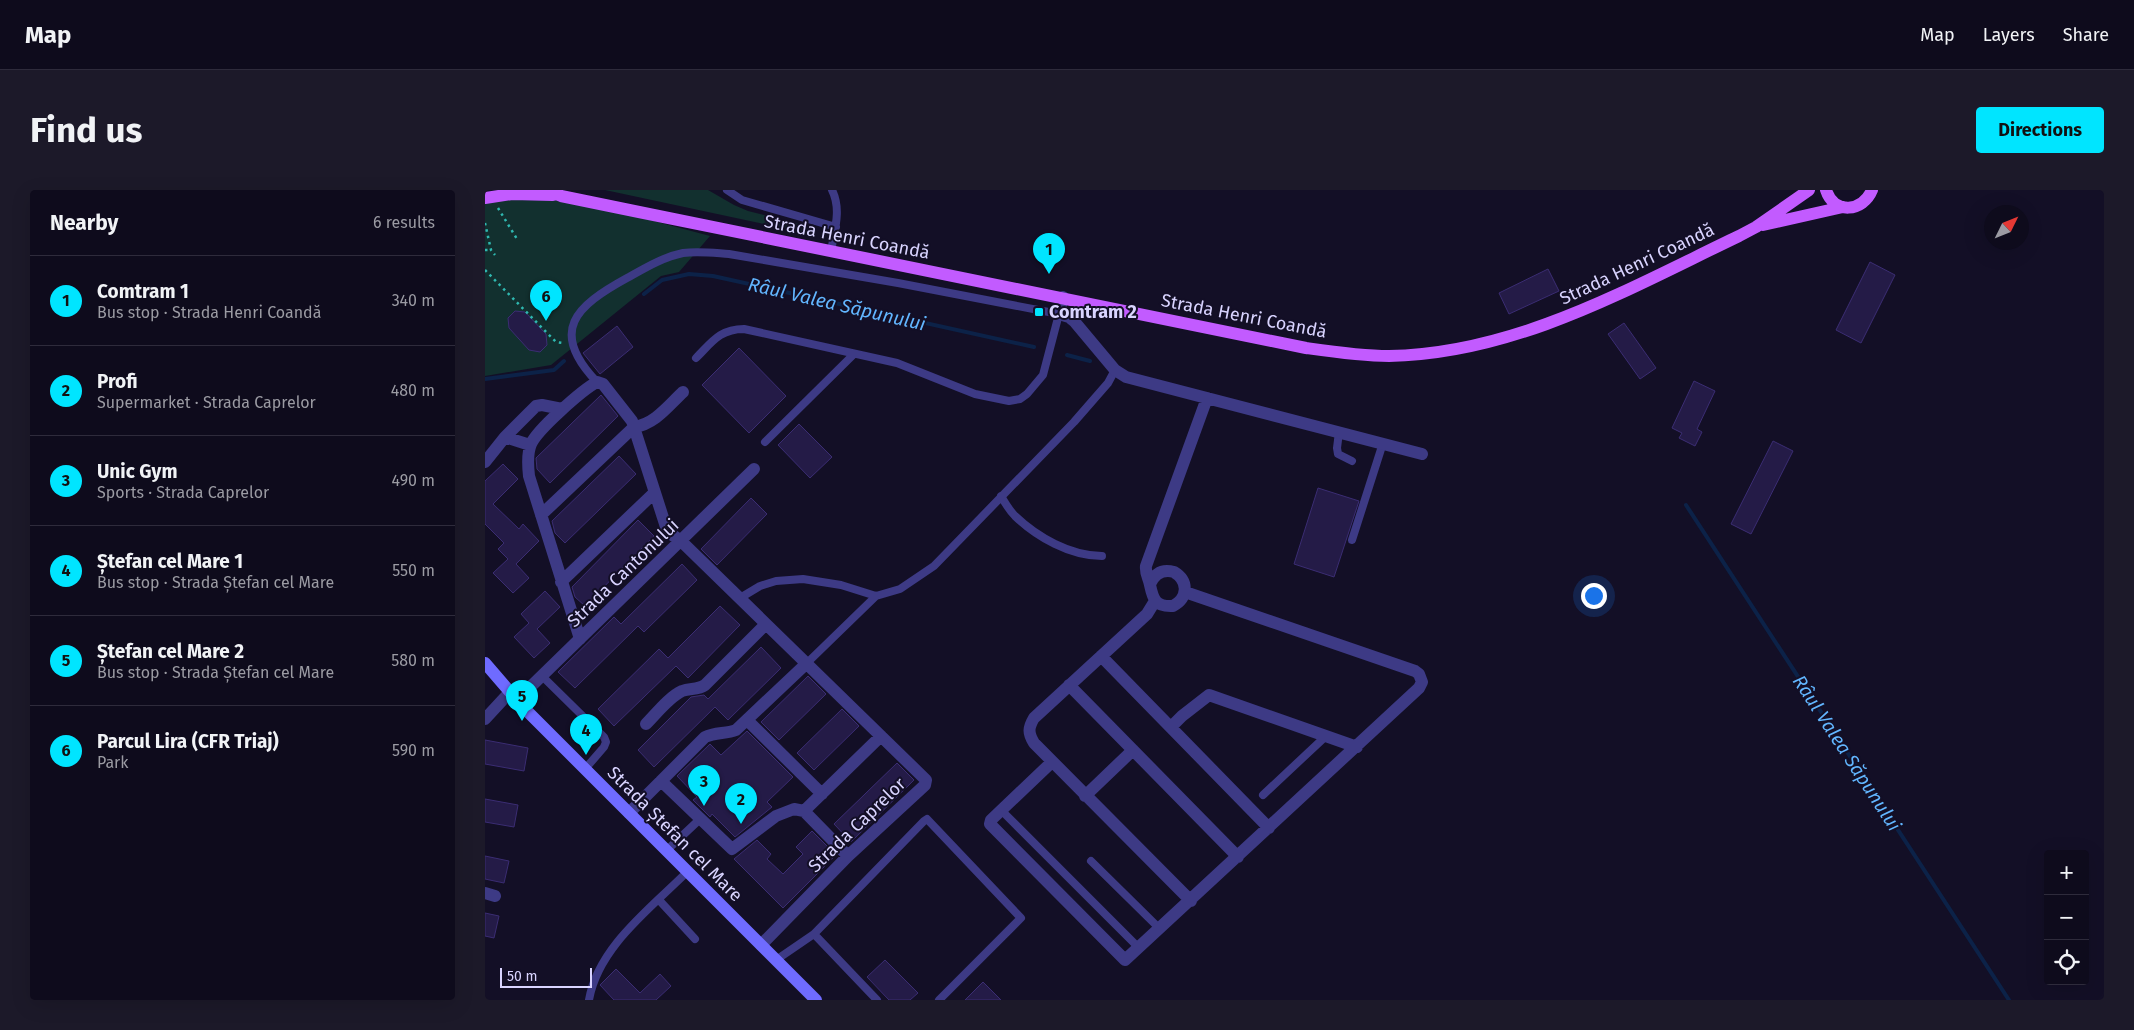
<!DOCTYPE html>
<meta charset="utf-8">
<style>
:root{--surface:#0e0b1c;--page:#1c1929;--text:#f1f3f6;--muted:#9b9ba3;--line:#2e2b3b;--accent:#00e5ff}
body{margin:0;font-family:"Fira Sans",sans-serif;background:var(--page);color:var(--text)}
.controls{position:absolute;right:15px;bottom:15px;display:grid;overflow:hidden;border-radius:5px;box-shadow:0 5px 20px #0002}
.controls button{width:45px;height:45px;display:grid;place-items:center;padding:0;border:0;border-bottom:1px solid var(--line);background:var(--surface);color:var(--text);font:25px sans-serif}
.compass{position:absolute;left:1499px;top:15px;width:45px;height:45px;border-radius:50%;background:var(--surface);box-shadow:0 5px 20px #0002;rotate:47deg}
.scale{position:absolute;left:15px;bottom:12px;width:92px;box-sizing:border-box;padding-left:5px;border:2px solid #d9d4ff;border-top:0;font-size:14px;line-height:18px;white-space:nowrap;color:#d9d4ff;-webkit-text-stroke:4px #130f26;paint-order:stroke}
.you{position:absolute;left:1108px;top:405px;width:18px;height:18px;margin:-12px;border:4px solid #fff;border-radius:50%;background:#1a73e8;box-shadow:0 0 0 8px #1a73e833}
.badge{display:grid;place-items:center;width:32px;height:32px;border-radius:50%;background:var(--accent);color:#111;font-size:16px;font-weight:700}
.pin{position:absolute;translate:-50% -41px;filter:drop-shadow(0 1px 2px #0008)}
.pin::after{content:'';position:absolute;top:26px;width:18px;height:15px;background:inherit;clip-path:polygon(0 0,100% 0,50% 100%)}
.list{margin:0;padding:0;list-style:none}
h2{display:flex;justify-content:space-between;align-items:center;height:65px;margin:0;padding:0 20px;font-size:21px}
h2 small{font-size:16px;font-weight:400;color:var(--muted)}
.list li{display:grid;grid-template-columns:32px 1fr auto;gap:15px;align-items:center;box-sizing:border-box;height:90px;padding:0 20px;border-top:1px solid var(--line)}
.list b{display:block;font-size:19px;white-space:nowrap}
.list p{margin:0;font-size:16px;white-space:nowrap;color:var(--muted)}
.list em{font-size:16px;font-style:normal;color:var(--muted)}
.icon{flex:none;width:28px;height:28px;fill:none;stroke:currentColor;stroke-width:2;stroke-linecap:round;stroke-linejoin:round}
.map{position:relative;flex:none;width:1619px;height:810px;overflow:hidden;border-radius:5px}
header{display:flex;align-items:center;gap:30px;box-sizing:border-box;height:70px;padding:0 25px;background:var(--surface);border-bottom:1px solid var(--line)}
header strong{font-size:24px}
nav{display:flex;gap:28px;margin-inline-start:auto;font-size:18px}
.intro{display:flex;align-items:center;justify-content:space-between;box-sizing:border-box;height:120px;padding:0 30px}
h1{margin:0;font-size:35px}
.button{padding:12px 22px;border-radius:5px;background:var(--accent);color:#111;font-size:18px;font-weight:700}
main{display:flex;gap:30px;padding:0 30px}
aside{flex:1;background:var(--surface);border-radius:5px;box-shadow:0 5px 20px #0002}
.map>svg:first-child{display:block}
</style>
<header>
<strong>Map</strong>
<nav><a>Map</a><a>Layers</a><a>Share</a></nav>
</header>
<div class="intro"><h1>Find us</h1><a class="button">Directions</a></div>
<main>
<aside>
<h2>Nearby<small>6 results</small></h2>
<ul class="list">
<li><span class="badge">1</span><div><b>Comtram 1</b><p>Bus stop · Strada Henri Coandă</p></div><em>340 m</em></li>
<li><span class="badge">2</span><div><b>Profi</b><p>Supermarket · Strada Caprelor</p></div><em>480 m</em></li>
<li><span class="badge">3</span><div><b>Unic Gym</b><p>Sports · Strada Caprelor</p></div><em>490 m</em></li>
<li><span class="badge">4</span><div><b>Ștefan cel Mare 1</b><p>Bus stop · Strada Ștefan cel Mare</p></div><em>550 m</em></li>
<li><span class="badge">5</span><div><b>Ștefan cel Mare 2</b><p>Bus stop · Strada Ștefan cel Mare</p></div><em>580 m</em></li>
<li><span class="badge">6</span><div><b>Parcul Lira (CFR Triaj)</b><p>Park</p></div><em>590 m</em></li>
</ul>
</aside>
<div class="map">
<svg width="1619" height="810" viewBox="0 0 1619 810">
<rect width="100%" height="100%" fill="#130f26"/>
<path fill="#12302f" d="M 120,0 L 223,0 L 249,15 L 263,21 L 322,36 L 329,42 L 329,44 L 326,44 Z
M 47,7 L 105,14 L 225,46 L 194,82 L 176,86 L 66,175 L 0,186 L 0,10 Z"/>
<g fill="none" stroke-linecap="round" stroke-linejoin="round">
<path stroke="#0c2248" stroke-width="4" d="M 159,104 L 177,90 L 204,84 L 228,86 L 549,157
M 582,165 L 605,171
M 0,189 L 69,180 L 79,171
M 1201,315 L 1524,810"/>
</g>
<path fill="#241b47" stroke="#3b2d73" d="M 1385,72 L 1410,85 L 1376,153 L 1351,140 Z
M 1063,79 L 1074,101 L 1024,124 L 1014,103 Z
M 30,121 L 40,122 L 61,144 L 62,155 L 55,162 L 44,160 L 24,138 L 23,128 Z
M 1139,133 L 1171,178 L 1155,189 L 1123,144 Z
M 132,136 L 148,157 L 115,184 L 98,163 Z
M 254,158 L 301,206 L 264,243 L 217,195 Z
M 1209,191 L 1230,201 L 1212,239 L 1217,242 L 1210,256 L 1194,248 L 1197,243 L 1187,238 Z
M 116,205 L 133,226 L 65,293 L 52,279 L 51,268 Z
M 314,234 L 347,267 L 325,288 L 293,255 Z
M 1288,251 L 1308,261 L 1266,344 L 1246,334 Z
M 134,266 L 151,284 L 80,353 L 70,343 L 67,331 Z
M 18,274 L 33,289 L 8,314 L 34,339 L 38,334 L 54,351 L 31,374 L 44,388 L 28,403 L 8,383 L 23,369 L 13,359 L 19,353 L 0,334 L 0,291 Z
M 833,298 L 874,311 L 849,387 L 809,374 Z
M 266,308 L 282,324 L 232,375 L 216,359 Z
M 153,330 L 169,346 L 100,416 L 90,407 L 87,397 Z
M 197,374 L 212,390 L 159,442 L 153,436 L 90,498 L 73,482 L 129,427 L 136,434 Z
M 60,401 L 75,417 L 52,439 L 65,453 L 49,468 L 29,447 L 44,433 L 36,424 Z
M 235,416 L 255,435 L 203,488 L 191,476 L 129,536 L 113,519 L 174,459 L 183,468 Z
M 276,457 L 296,478 L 243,530 L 230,517 L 169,577 L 153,560 L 206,507 L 219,505 L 223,509 Z
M 323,486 L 341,504 L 294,550 L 276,532 Z
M 357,519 L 374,536 L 329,580 L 312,563 Z
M 262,541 L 308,587 L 282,612 L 287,617 L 250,647 L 227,624 L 225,627 L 208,610 L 212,607 L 192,586 L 225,554 L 236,565 Z
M 0,550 L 43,558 L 39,581 L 0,574 Z
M 412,573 L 429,590 L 366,652 L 349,634 Z
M 0,609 L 33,615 L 29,637 L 0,632 Z
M 327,641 L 351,665 L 298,718 L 249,669 L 272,650 L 286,664 L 282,669 L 298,684 L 318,664 L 311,657 Z
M 0,666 L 24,671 L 19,693 L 0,689 Z
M 0,723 L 14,726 L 9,748 L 0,746 Z
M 400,770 L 433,803 L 425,810 L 404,810 L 382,787 Z
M 131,779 L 155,803 L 175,784 L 186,796 L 171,810 L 129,810 L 115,795 Z
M 498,792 L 516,810 L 480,810 Z"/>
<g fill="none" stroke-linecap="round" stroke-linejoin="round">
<path stroke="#2fb8b0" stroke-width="2.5" stroke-dasharray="2.5 4" stroke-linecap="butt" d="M 13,18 L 32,49
M 0,33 L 6,60 L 10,65
M 0,60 L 6,60
M 0,80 L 71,152 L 78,153"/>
<path stroke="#3d3a85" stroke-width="8" d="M 242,0 L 257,10 L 351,37
M 346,62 C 349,41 357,20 347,0
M 112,192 C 63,141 91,116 142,88 C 160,78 178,67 198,63 C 214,61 229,63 244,64 L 413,93 L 574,124 L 558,185 L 542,204 L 535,209 L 524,211 L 490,204 L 412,173 L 259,139 C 235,139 227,152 211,168
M 854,242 L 852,258 L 853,264 L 867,271
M 280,252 L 369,164
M 516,306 C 520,313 524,320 530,326 C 552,347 585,366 617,366
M 867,350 L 898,253
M 255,408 L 275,396 L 291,391 L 318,389 L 356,395 L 391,406 L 415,399 L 449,376 L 589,232 L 623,193 L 630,180
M 322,473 L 391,406
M 57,486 L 119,547 L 121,552 L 119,557 L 100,579
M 778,605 L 841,546
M 516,620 L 654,758
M 181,661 L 214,630
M 606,671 L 675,739
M 174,710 L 210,749
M 329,744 L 392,810
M 291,770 L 329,744 L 439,631 L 442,629 L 536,728 L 454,810
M 104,810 C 113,757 166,718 202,682"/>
<path stroke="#3d3a85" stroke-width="12" d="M 578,107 L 574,124 L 584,127 L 589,131 L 630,180 L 641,187 L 937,264
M 20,247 L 45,255
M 0,272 L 20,247 L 51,216 L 57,215 L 77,219
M 56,325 L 149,237 C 170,234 183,216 198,202
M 76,392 L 169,303
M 665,394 C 670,383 678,379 689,382 C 704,391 703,408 688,416 C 670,417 668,409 665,395 C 664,388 660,384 661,376 L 722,208
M 670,411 L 662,424 L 549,528 C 543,538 543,543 549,553 L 706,711
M 95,449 L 44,286 C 43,277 42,263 46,254 C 52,240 97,200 112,192 L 118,194 L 147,231 L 181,337 L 186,344 L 196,351 L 441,590 L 440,595 L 363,666 L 276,755
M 616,466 L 784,638
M 584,495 L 753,667
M 32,510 L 269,279
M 0,529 L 24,503
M 262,530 L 337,604
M 161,534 C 171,524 184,507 197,501 C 205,498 213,500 220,495 L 281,434
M 686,537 L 697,526 L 724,505 L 872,557
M 567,572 L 506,630 L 505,634 L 640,770 L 934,498 L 937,492 L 934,484 L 930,481 L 700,402
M 176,591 L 247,659 L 291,626 L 309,619 L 319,621 L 396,546
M 600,606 L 648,560
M 319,621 L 363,666
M 144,623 L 220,547 C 230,542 241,544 251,540 L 322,473
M 0,703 L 10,706"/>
<path stroke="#6f6bff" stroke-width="12" d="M 0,473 L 38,517 L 331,810"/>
<path stroke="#c25bff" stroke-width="12" d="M 60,0 L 76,6 L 154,22 L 821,158 C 849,162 876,166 904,166 C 1030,164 1143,99 1254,46 L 1271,37 L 1324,0
M 1341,0 C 1349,25 1378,22 1387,0
M 0,8 L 27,4 L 68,5
M 1278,35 L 1358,17"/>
</g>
<rect fill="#00e5ff" stroke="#130f26" stroke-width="2" x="549" y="117" width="10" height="10" rx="2.5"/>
<g text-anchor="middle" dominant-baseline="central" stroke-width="4" stroke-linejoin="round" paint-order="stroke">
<g font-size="18" fill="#d9d4ff" stroke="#130f26">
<text transform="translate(362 47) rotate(11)">Strada Henri Coandă</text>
<text transform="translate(1152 74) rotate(-25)">Strada Henri Coandă</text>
<text transform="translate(759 126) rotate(11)">Strada Henri Coandă</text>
<text transform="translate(138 383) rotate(-44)">Strada Cantonului</text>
<text transform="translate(372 635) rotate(-44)">Strada Caprelor</text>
<text transform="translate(190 644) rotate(45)">Strada Ștefan cel Mare</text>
</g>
<g font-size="18" font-weight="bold" fill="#d9d4ff" stroke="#130f26" text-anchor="start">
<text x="564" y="122">Comtram 2</text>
</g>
<g font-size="19" font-style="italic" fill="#62b6ff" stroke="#130f26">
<text transform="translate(352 114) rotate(13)">Râul Valea Săpunului</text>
<text transform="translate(1362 563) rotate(57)">Râul Valea Săpunului</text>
</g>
</g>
</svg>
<div class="controls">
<button>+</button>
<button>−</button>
<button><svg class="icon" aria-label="locate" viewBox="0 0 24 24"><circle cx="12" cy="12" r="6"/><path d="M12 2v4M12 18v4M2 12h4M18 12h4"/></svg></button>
</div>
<svg class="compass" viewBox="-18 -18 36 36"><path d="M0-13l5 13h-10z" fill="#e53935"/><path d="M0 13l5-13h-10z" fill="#9b9ba3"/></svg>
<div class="scale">50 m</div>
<div class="you"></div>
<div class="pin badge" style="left:564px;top:84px">1</div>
<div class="pin badge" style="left:256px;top:634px">2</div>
<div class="pin badge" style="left:219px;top:616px">3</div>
<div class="pin badge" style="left:101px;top:565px">4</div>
<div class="pin badge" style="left:37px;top:531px">5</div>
<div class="pin badge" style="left:61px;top:131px">6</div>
</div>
</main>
